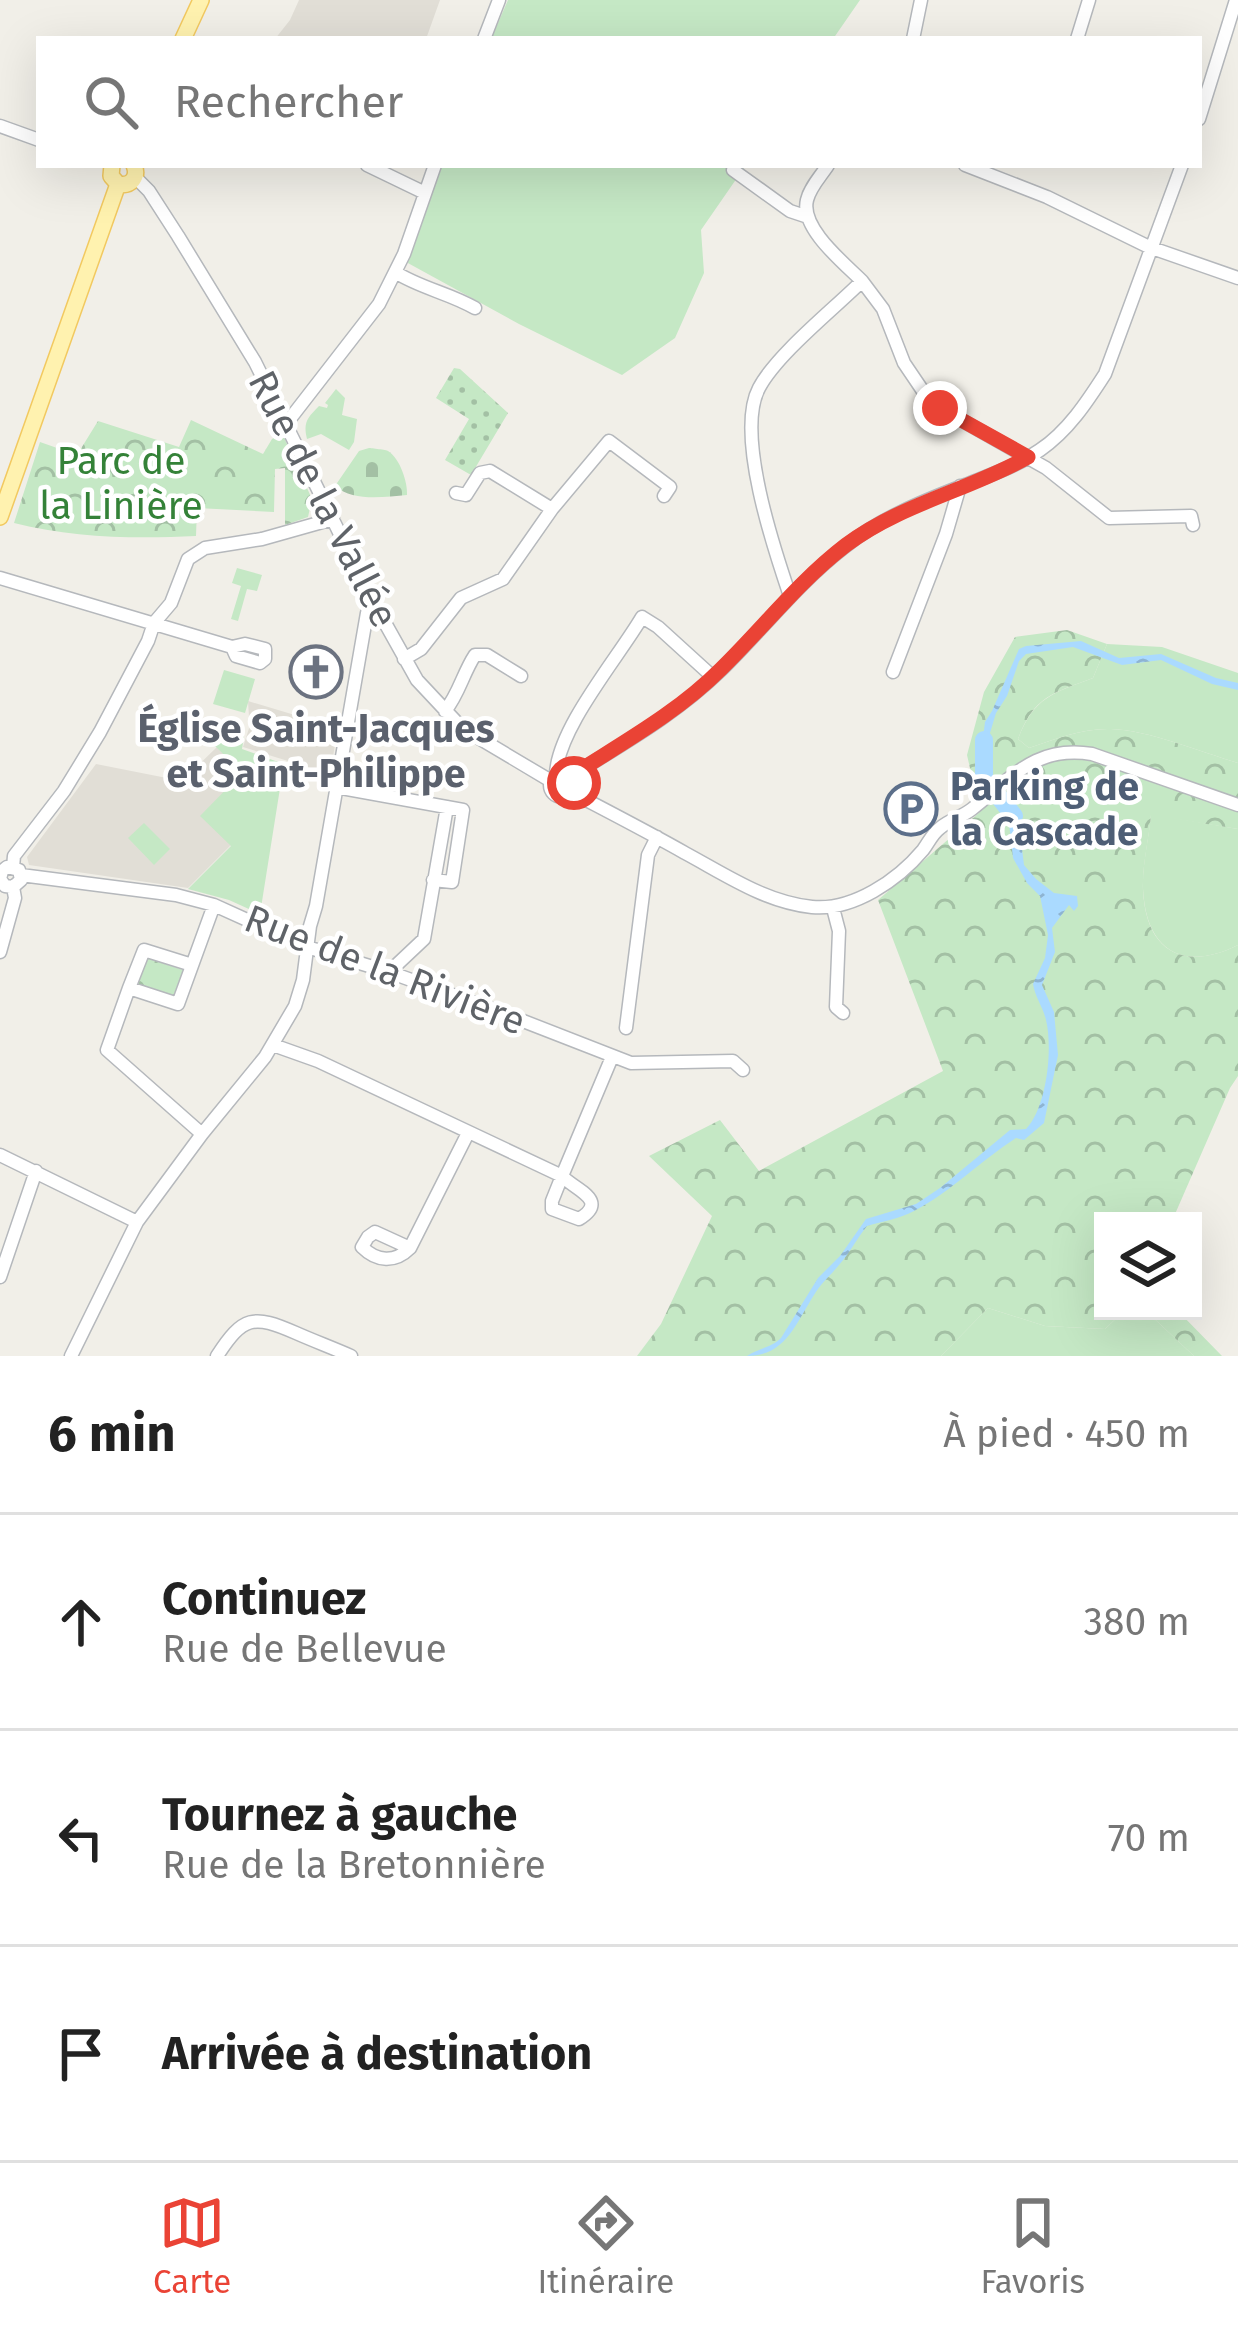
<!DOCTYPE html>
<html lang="fr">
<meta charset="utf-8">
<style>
:root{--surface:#fff;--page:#f2f2f2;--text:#222;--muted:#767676;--line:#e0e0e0;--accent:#ea4335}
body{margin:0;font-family:"Fira Sans",sans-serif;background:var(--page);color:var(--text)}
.controls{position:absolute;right:36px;bottom:36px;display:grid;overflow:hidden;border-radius:0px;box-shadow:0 12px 48px #0002}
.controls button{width:108px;height:108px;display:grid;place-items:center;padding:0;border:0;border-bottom:3px solid var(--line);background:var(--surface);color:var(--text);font:60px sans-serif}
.stop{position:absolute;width:36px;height:36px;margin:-27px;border:9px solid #ea4335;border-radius:50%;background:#fff}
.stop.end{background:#ea4335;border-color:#fff;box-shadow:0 3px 12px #0008}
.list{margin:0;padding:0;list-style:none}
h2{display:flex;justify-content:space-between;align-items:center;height:156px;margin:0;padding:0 48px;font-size:51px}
h2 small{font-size:39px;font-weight:400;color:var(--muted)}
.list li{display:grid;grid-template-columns:78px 1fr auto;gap:36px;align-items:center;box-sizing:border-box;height:216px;padding:0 48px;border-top:3px solid var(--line)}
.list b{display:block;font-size:45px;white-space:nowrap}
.list p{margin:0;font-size:39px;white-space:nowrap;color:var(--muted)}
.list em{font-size:39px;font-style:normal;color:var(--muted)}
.icon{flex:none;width:66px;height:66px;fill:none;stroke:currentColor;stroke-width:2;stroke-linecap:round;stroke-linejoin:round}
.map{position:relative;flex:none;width:1238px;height:1356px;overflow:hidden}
.search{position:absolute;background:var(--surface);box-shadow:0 12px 48px #0002;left:36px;right:36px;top:36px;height:132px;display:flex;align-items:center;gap:30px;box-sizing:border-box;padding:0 42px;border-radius:0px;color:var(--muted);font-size:45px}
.sheet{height:804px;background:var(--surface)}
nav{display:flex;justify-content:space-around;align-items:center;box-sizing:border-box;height:168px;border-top:3px solid var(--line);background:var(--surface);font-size:33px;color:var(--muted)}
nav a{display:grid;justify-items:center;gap:6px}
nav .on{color:var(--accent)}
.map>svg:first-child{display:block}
</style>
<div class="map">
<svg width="1238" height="1356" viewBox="0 0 1238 1356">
<defs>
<pattern id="forest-crowns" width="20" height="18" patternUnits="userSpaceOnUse" patternTransform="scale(3)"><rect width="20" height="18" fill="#c5e8c5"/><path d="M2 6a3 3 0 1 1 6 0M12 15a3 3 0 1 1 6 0" fill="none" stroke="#a3c0a4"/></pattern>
<pattern id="cemetery-stones" width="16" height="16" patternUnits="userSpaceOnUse" patternTransform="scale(3)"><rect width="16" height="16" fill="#c5e8c5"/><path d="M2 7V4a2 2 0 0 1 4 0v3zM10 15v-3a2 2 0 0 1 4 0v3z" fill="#a3c0a4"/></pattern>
<pattern id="garden-dots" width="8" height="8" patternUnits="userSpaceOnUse" patternTransform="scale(3)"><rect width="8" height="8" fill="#c5e8c5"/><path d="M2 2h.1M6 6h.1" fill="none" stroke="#a3c0a4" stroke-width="1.8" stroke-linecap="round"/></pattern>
<pattern id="water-ripples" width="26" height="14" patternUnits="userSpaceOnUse" patternTransform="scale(3)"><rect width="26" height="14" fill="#aadaff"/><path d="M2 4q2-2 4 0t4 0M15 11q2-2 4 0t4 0" fill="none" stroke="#8eb4d2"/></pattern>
</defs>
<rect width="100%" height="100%" fill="#f1efe8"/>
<path fill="#e1ded6" d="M 299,0 L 440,0 L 426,39 L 275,39 L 290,20 Z
M 248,701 L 338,728 L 330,774 L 243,747 L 252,719 L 249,717 Z
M 218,746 L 268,799 L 267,809 L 188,888 L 29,865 L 27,857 L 96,764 L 182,781 Z"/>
<path fill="#c5e8c5" d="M 508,0 L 860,0 L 833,39 L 491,39 Z
M 440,165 L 746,165 L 701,230 L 704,273 L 675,338 L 622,375 L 519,324 L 406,262 Z
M 336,389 L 345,398 L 342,415 L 357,419 L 354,442 L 349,450 L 321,434 L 307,439 C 303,423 307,418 319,406 L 327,408 L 328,405 L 325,403 Z
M 237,568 L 262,575 L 257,591 L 247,589 L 238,621 L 231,619 L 241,586 L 232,583 Z
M 1107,644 L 1162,647 L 1238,673 L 1238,763 C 1201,752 1148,730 1111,729 C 1083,728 1055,739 1029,748 L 1018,739 C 1034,697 1053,693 1093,678 Z
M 224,670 L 255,679 L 245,713 L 213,704 Z
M 216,732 L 232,738 L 236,734 L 244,737 L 242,749 L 281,763 L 281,782 L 260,914 L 229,900 L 188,889 L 231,846 L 200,816 L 241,774 L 256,786 L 215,746 Z
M 1151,814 L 1238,829 L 1238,945 C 1184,972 1146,952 1143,889 C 1142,865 1149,838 1151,814 Z
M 144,823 L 170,849 L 154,865 L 128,838 Z
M 988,1308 L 1045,1326 L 1105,1329 L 1124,1311 L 1146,1311 L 1194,1356 L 941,1356 Z"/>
<path fill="url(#forest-crowns)" d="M 191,420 L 263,454 L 272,439 L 282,433 L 312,499 L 308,517 L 285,525 L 285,468 L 275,469 L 274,512 L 197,508 L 196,536 C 136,539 73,538 14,523 L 40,442 L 77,455 L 98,421 L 179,447 Z
M 1067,630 L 1107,644 L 1093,678 C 1053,693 1034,696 1018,739 L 1029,748 C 1055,739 1083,728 1111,729 C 1148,730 1201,752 1238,763 L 1238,829 L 1151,815 C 1149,839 1142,866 1143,890 C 1146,952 1184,972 1238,945 L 1238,1076 L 1230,1088 L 1172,1221 L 1103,1221 L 1103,1311 L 1124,1311 L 1105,1329 L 1045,1326 L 988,1308 L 941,1356 L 637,1356 L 661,1324 L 712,1216 L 649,1156 L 720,1120 L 759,1171 L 943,1071 L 878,900 L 980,812 L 967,755 L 984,692 L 1015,637 Z
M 147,958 L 183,970 L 173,997 L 138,985 Z
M 1146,1311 L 1178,1311 L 1222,1356 L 1194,1356 Z"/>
<path fill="url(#cemetery-stones)" d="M 369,448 C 371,448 387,450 388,451 C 400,458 408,483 407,495 C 384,497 353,502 335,486 L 359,451 Z"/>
<path fill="url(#garden-dots)" d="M 454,368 L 460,369 L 508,413 L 471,475 L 445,460 L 469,419 L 436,398 Z"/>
<path fill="url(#water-ripples)" d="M 1081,641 L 1119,658 L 1161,654 L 1216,678 L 1238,683 L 1238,690 L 1212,684 L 1161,660 L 1122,665 L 1073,647 L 1026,654 L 1019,661 L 1007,696 L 996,713 L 990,733 L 990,762 L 982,765 L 980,762 L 985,722 L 992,711 L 1019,649 L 1026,646 Z
M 1004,797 L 1012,801 L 1017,809 L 1024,865 L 1036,879 L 1054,893 L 1077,896 L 1078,906 L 1074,911 L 1069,905 L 1052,928 L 1055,952 L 1042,985 L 1054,1012 L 1058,1055 L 1044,1123 L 1024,1140 L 1016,1138 C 980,1161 951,1192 914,1211 C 899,1219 883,1221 867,1226 C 857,1238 850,1253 839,1265 C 831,1275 821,1283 814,1295 C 796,1323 786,1356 747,1356 C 758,1348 771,1348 781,1338 L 818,1278 L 840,1256 L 866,1219 L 916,1204 L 940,1188 L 1010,1130 L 1026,1129 C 1047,1107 1053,1048 1046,1020 C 1043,1007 1035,997 1033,984 L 1045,958 L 1048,935 L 1040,896 L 1027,883 L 1013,858 L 1009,823 L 1000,800 Z"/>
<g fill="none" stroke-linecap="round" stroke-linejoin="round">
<path stroke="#aadaff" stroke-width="18" d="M 984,740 L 984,778 L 1014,816"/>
<g stroke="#b5b8bc" stroke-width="15">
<path id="minor" d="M 484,39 L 499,0
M 913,39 L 921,0
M 1077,39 L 1089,0
M 1199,119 L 1236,0
M 0,126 L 39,140
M 367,165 L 425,193
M 828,165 C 821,176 810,187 807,200 C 800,228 844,263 862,281
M 965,165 L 1047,197 L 1149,247 L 1238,278
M 733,170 L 790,211 L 808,217
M 135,177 L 149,191 L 178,236 L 255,362 L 375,605 L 417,680 L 462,728 L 551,781
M 395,272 C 420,288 449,293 475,308
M 286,424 L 379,304 L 404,254 L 435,165
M 456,493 L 466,495 L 480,473 L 490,471 L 552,509
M 0,578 L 232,647 L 236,656 L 260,663 L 265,659 L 265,649 L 245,644 L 232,647
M 790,596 C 774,549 735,433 759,388 C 777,354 834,309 862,281 L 883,309 L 904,363 L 927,397 L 940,408 L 1046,468 L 1109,518 L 1191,516 L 1193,525
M 404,659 L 421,649 L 461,598 L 503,579 L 552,509 L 609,441 L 670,487 L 664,496
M 893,672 L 946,534 L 960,486
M 445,711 C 459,694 463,673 475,655 L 487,655 L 521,676
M550 785a12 12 0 1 1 24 0a12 12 0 1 1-24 0Z
M 556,775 C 557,729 618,658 642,617 L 658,627 L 713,677
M 571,776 C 622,744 676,714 720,671 C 762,630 797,584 843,548 C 879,519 923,501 965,485 C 990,475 1017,466 1040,450 C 1068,431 1087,402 1105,374 L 1182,165
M 336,787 L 463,810 L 452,882 L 433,880
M 571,792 C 609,812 648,832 685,853 C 726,875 765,902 812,907 C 853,911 898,880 923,850 C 929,842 932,834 940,828 C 949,820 962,817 972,809 C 1012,778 1035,745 1092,754 L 1238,805
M 13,867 L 14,856 L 64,791 L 100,732 L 148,641 L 154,623 L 171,603 L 188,559 L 205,548 L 262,539 L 333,519
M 21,875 L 176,895 L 214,905 L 307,947 L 389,972 L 500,1012 L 631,1063 L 733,1061 L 743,1070
M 833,908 L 839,931 L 836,1007 L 843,1013
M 0,952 L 15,898 L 13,887 L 21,880 L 19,870 L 7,867 L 2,871 L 0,879 L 5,886 L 13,887
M 389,972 L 424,939 L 447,807
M 129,988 L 144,950 L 192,965
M 626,1028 L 648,855 L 657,837
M 273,1045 L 318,1061 L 562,1176 L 552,1201 L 552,1209 L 579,1219 C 610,1200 575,1190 562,1176 L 612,1057
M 202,1134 L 107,1050 L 129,988 L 178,1004 L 214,905
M 0,1155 L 137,1222
M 410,1248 L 375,1232 L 368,1237 L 362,1247 C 377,1262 395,1263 410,1248 L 468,1133
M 0,1277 L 36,1171
M 71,1356 L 137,1222 L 202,1134 L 265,1057 L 295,1006 L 303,980 L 310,926 L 316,906 L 367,613 L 375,605
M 217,1356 C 243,1316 253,1314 296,1333 C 314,1341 333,1348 351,1356"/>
</g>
<g stroke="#f2c960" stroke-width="18">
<path id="major" d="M 183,39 L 201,0
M 112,165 L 111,176 L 118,184
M 118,184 C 131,187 139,177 134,165
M 0,517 L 118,184"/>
</g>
<use href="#minor" stroke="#fff" stroke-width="12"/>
<use href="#major" stroke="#fff2af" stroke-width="15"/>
</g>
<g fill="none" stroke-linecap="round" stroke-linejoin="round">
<path stroke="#ea4335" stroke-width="15" d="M 574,783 L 571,776 C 622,743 677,713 721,669 C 763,628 799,581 846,545 C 901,504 969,490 1028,457 L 940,408"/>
</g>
<defs>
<g id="church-ring" transform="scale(2.7)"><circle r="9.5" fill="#fff" stroke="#6b7280" stroke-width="1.5"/><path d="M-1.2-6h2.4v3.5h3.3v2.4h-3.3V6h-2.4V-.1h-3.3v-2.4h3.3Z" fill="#6b7280"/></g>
<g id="parking-ring" transform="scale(2.7)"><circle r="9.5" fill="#fff" stroke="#5c6f8a" stroke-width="1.5"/><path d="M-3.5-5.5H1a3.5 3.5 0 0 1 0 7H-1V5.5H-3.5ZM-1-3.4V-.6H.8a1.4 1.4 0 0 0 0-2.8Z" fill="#5c6f8a"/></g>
</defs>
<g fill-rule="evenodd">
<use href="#church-ring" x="316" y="672"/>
<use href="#parking-ring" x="911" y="809"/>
</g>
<g text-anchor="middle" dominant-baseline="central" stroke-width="9" stroke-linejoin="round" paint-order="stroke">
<g font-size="39" fill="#348238" stroke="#fff">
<text x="121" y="461">Parc de<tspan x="121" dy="45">la Linière</tspan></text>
</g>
<g font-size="39" fill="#5f6368" stroke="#fff">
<text transform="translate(323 499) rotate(63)">Rue de la Vallée</text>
<text transform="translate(385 970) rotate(21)">Rue de la Rivière</text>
</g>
<g font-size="39" font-weight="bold" fill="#5b616d" stroke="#fff">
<text x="316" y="729">Église Saint-Jacques<tspan x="316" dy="45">et Saint-Philippe</tspan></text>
</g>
<g font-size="39" font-weight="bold" fill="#4e5e75" stroke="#fff" text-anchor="start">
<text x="950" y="787">Parking de<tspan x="950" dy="45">la Cascade</tspan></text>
</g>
</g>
</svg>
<div class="controls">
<button><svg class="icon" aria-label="layers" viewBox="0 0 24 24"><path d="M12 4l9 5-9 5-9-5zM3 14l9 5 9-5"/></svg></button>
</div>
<div class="stop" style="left:574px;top:783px"></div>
<div class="stop end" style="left:940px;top:408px"></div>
<div class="search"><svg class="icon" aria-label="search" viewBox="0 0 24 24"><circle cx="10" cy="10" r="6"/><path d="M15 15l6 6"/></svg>Rechercher</div>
</div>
<section class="sheet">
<h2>6 min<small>À pied · 450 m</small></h2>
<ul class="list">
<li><svg class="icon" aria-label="ahead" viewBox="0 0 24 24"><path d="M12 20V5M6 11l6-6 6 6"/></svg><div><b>Continuez</b><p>Rue de Bellevue</p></div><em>380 m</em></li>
<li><svg class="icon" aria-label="left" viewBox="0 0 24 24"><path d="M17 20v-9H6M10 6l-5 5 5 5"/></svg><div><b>Tournez à gauche</b><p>Rue de la Bretonnière</p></div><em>70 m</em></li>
<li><svg class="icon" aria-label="arrive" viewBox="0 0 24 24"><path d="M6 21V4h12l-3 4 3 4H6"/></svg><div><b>Arrivée à destination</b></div></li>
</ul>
</section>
<nav>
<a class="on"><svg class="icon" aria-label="map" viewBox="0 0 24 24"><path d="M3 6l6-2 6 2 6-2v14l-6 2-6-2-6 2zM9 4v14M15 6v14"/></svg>Carte</a>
<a><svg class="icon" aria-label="directions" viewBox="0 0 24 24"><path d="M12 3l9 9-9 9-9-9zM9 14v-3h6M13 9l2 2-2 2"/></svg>Itinéraire</a>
<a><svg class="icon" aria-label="saved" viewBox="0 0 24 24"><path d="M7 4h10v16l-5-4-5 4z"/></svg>Favoris</a>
</nav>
